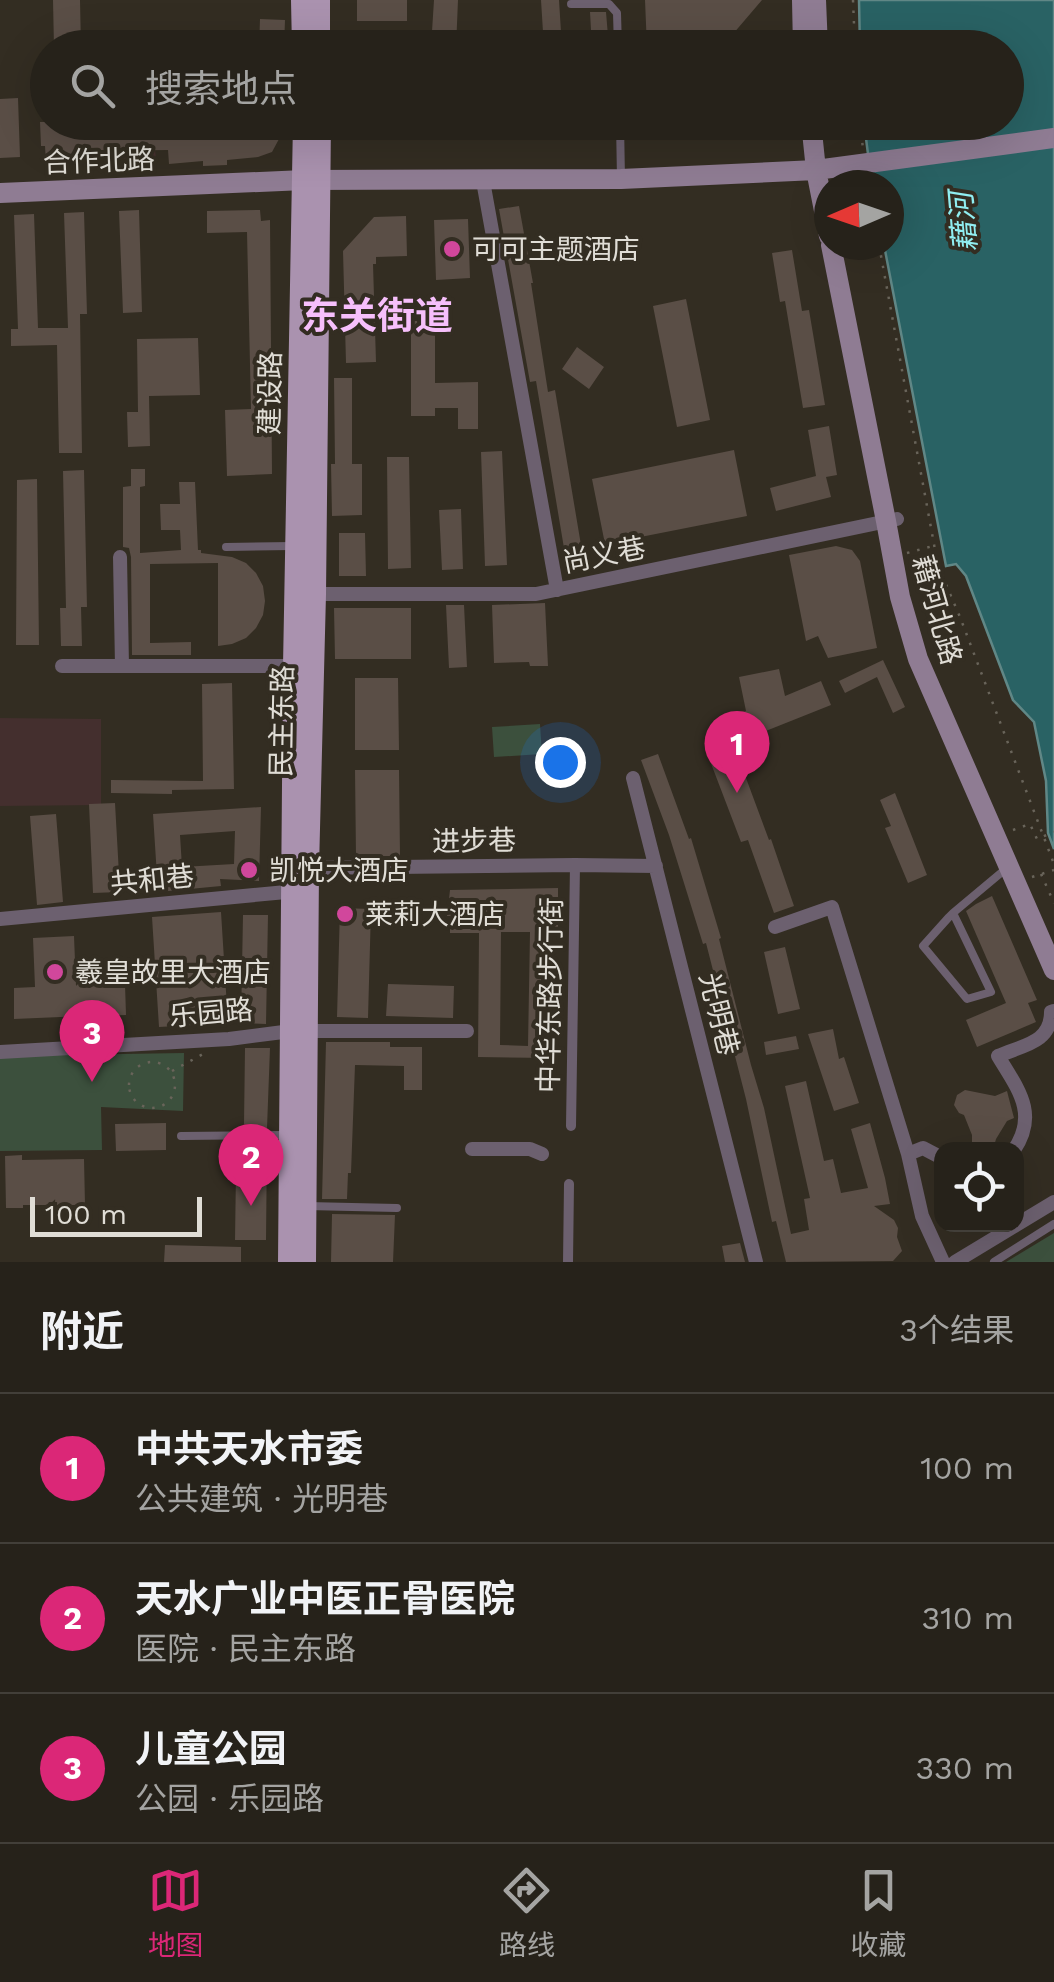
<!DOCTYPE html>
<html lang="zh">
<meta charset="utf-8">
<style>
:root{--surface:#26221a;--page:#2e2a23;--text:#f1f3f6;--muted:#a4a4a2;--line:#423f39;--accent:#db2777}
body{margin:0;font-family:"Work Sans","Noto Sans SC",sans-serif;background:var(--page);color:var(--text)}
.controls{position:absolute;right:30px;bottom:30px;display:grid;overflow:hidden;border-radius:20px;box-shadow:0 10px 40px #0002}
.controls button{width:90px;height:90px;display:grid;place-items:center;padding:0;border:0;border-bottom:2px solid var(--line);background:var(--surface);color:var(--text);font:50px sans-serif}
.compass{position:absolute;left:814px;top:170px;width:90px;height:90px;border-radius:50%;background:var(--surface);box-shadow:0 10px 40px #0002;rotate:268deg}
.scale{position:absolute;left:30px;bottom:25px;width:172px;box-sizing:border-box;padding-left:10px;border:5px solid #e0ddd6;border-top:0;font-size:28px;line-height:35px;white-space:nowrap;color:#e0ddd6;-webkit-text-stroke:8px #332d22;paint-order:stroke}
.you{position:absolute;left:560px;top:762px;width:35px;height:35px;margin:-25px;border:8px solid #fff;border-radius:50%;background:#1a73e8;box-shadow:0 0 0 15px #1a73e833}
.badge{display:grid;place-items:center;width:65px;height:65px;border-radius:50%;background:var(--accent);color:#fff;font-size:32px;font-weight:700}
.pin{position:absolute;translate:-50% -82px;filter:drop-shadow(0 2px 5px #0008)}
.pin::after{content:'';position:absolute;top:52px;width:35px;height:30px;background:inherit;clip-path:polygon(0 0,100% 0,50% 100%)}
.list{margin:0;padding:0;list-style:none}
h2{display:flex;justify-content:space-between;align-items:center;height:130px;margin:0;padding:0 40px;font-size:42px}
h2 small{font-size:32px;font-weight:400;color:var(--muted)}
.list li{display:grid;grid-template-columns:65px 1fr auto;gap:30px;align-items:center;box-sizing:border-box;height:150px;padding:0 40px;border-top:2px solid var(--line)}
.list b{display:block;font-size:38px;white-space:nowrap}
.list p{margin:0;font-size:32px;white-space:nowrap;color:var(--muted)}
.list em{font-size:32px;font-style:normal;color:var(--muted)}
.icon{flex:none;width:55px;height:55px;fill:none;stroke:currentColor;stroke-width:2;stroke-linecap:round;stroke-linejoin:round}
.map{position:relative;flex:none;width:1054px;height:1262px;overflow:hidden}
.search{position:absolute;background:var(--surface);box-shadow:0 10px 40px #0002;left:30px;right:30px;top:30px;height:110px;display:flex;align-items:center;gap:25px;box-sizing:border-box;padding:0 35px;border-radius:55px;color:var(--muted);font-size:38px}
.sheet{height:580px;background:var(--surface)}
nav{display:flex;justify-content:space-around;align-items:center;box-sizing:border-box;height:140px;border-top:2px solid var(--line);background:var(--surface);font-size:28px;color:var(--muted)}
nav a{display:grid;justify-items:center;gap:5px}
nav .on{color:var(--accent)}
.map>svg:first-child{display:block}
</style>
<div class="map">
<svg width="1054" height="1262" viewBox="0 0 1054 1262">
<rect width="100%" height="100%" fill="#332d22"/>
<path fill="#442f2e" d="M 251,37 L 251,47 L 96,47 L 96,39 Z
M 97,123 L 152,123 L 156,158 L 97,159 Z
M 0,718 L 101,719 L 101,805 L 0,806 Z"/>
<path fill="#3c503d" d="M 540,724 L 542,754 L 494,757 L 492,727 Z
M 184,1053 L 183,1111 L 101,1107 L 102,1150 L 0,1151 L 0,1056 Z
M 1054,1233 L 1054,1262 L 1006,1262 Z"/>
<path fill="#296264" stroke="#608786" stroke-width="2.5" d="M 859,0 L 1054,0 L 1054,849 L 1048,833 L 1046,781 L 1034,722 L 1013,700 L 966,576 L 956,564 L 946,566 L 884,245 L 889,245 L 889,185 L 872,185 L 864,123 L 1006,122 L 1006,48 L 860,47 Z"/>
<path fill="#5a4e46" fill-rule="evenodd" d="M 53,0 L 80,0 L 81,48 L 54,48 Z
M 357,0 L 407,0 L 407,21 L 357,21 Z
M 434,0 L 458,0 L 456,48 L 431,47 Z
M 541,0 L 559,0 L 562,48 L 544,48 Z
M 645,0 L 762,0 L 721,48 L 647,48 Z
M 590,12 L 606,12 L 609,48 L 592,48 Z
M 260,19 L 285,20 L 284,48 L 259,48 Z
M 18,98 L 20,157 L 0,158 L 0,99 Z
M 40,122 L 93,122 L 94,135 L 122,134 L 122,122 L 144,124 L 144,134 L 167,133 L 166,122 L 188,122 L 188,126 L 226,125 L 226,138 L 259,133 L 260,122 L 281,122 L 279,139 L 272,152 L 258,157 L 227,160 L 227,165 L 203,166 L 203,161 L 169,164 L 168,150 L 94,151 L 95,163 L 46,164 L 45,146 L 41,146 Z
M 519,206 L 533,283 L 531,283 L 548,392 L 555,390 L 584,563 L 567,566 L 536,381 L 530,382 L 499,209 Z
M 139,210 L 142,312 L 123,313 L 119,211 Z
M 260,210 L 261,221 L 270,220 L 272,474 L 227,476 L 225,410 L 251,409 L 247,232 L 207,233 L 207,211 Z
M 84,212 L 87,314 L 80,314 L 82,453 L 59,453 L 57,345 L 11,346 L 11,329 L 18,329 L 14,215 L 34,214 L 38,328 L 68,328 L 64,213 Z
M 406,216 L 407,256 L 376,257 L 376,264 L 373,264 L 376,362 L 346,363 L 343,251 L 374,217 Z
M 468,219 L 470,278 L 436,280 L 434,220 Z
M 792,250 L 802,311 L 809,310 L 825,405 L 803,408 L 785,301 L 780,302 L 772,253 Z
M 686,299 L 710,420 L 677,427 L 653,306 Z
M 411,321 L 435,321 L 435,383 L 478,382 L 478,429 L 458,429 L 458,408 L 435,408 L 435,416 L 411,416 Z
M 198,338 L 200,395 L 149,396 L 150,446 L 128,447 L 127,412 L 138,412 L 137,339 Z
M 577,347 L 604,367 L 589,389 L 562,369 Z
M 334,378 L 352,378 L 352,464 L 362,464 L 362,515 L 332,516 L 331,464 L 335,464 Z
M 829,426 L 837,475 L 826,477 L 831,497 L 776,511 L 770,488 L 816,476 L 808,430 Z
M 734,450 L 747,516 L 605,544 L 592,479 Z
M 502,451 L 507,565 L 485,566 L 481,452 Z
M 387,457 L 409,457 L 411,568 L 388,569 Z
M 131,469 L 145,469 L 145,486 L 140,487 L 140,553 L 181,550 L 180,530 L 161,530 L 160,504 L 180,504 L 179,482 L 195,482 L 198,550 L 201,550 L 201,553 L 232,557 L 246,563 L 256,573 L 263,586 L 265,601 L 263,615 L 256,628 L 246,638 L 232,644 L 218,646 L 218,563 L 150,564 L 150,643 L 191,642 L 191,655 L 132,655 L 131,557 L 129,548 L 123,547 L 123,487 L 131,486 Z
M 84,470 L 87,607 L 81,607 L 82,646 L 61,646 L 60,608 L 66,608 L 63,471 Z
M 37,479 L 39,645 L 16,645 L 17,480 Z
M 461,509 L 463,569 L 442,570 L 439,510 Z
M 339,533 L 365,533 L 366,576 L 339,576 Z
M 836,546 L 852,550 L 860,561 L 877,648 L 828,658 L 818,636 L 806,641 L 789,555 Z
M 545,603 L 548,666 L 530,666 L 529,662 L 494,663 L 492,605 Z
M 446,605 L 464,605 L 467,667 L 449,668 Z
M 334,608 L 411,608 L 411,659 L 335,659 Z
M 883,660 L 905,707 L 893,713 L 877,677 L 845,693 L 839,681 Z
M 779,669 L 785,696 L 821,681 L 831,705 L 746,739 L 737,715 L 746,711 L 739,677 Z
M 355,678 L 398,678 L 399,750 L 355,750 Z
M 232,683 L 234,789 L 172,790 L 172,794 L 111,793 L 111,780 L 203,781 L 202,684 Z
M 733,743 L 769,840 L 771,839 L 794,906 L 774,913 L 748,840 L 741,842 L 707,753 Z
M 658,754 L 689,839 L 691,838 L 721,938 L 719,939 L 751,1065 L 764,1108 L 791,1234 L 809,1230 L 804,1199 L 810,1198 L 785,1086 L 806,1081 L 824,1161 L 833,1159 L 841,1193 L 868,1188 L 851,1129 L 870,1123 L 885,1178 L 890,1204 L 874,1206 L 894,1220 L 898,1228 L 897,1237 L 902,1251 L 893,1261 L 786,1262 L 776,1221 L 772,1222 L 746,1099 L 706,943 L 703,944 L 669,835 L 641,760 Z
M 355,770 L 399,770 L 400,856 L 356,857 Z
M 895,793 L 927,875 L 908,883 L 885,828 L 891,826 L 880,800 Z
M 115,803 L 120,892 L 93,893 L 89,804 Z
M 261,807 L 259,881 L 220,879 L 221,886 L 158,892 L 153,814 ZM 235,831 L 234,864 L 182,867 L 180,835 Z
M 56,814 L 63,902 L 37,905 L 30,816 Z
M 558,888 L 558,905 L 561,906 L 561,916 L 558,916 L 558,931 L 552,931 L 551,1058 L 478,1057 L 479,933 L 450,933 L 450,916 L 447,916 L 450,890 ZM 501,932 L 530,932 L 528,1046 L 500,1045 Z
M 992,896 L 1037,1000 L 1028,1003 L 1036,1022 L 977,1047 L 966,1020 L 1006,1003 L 966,911 L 976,904 Z
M 340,908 L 371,909 L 368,1018 L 337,1017 Z
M 221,912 L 228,1023 L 159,1027 L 152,917 Z
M 243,915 L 268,915 L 266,1024 L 241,1023 Z
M 74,936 L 76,986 L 97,961 L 125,984 L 126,1015 L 98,1016 L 92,1023 L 84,1016 L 14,1019 L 14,988 L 35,987 L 33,938 Z
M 785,947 L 800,1009 L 778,1014 L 764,952 Z
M 388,984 L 454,986 L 453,1018 L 386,1016 Z
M 833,1029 L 839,1059 L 844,1057 L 859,1103 L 834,1111 L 808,1034 Z
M 796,1036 L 799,1049 L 766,1055 L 764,1042 Z
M 326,1042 L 390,1042 L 390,1047 L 422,1047 L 422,1090 L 404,1090 L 404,1066 L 355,1065 L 351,1173 L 348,1173 L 347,1199 L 322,1199 Z
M 245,1048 L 270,1048 L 267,1128 L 250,1128 L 250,1125 L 244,1124 Z
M 965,1090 L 995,1096 L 1007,1091 L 1008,1095 L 1014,1118 L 1007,1121 L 996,1139 L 993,1150 L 975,1150 L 972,1147 L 972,1135 L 964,1115 L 959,1113 L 954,1105 L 957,1095 Z
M 166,1123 L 166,1150 L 116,1151 L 115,1124 Z
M 250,1143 L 267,1143 L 266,1240 L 235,1240 L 236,1171 L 250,1171 Z
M 22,1155 L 22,1160 L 84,1159 L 85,1205 L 23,1205 L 23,1208 L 6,1208 L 5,1156 Z
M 332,1214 L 395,1215 L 393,1262 L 331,1262 Z
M 740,1243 L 745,1262 L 725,1262 L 722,1246 Z
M 165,1245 L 241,1247 L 241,1262 L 164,1262 Z"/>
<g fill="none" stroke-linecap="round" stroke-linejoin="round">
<path stroke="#69645a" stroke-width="2.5" stroke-dasharray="2.5 8" stroke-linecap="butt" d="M 853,0 L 855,48
M 860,122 L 863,149
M 879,245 L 938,566 L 960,617 L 1054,864
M 907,553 L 933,546
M 1013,830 L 1030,824 L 1037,839 L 1054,832
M 1041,874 L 1054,903
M 1032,877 L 1054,870
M129 1085a23 23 0 1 1 46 0a23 23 0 1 1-46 0Z
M 172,1071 L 205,1053"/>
<path stroke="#6c606f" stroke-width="8" d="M 571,4 L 609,4 L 617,13 L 618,48
M 620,122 L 621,179
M 226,547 L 292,546
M 953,913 L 991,992 L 967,999 L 923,946 L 949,917 L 953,913 L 1008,867
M 181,1136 L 286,1135
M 307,1206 L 397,1208
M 994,1262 L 1054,1224"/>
<path stroke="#6c606f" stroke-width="10" d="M 571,1126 L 575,865
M 568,1262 L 569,1184"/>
<path stroke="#6c606f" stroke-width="14" d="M 483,181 L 557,590
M 120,557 L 122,666
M 315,594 L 536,594 L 897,519
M 62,666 L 294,666
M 633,778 L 756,1262
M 301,868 L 575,865 L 656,866
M 0,919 L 297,891
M 775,927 L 832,907 L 908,1154 L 923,1148 L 942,1158
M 0,1052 L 229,1039 L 291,1031 L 467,1031
M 472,1149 L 530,1149 L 542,1154
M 1014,1150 C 1039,1113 1017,1088 998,1056 C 1023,1045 1051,1043 1051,1012 L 1054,1011
M 908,1154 L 922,1216 L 943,1262
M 955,1262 L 1054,1202"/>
<path stroke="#8f7c93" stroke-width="20" d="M 802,0 L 803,48
M 816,0 L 818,48
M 811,122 L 816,170 L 829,236
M 0,193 L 304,180 L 621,179 L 816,170 L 1054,138
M 831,245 L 886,521 L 900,597 L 918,659 L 1054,970"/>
<path stroke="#aa92af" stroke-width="22" d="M 302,0 L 303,48
M 319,48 L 319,0
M 289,1262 L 294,666 L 304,122
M 305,1262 L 308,868 L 315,594 L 320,122"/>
</g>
<g fill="#d1479c" stroke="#332d22" stroke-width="4">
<circle cx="452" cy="249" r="10"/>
<circle cx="249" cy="870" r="10"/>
<circle cx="345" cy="914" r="10"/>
<circle cx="55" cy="972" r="10"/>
</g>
<g text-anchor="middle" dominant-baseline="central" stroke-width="8" stroke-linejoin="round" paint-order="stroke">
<g font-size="28" fill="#e0ddd6" stroke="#332d22">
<text transform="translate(99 161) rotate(-2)">合作北路</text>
<text transform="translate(270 393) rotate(-89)">建设路</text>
<text transform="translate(604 555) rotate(-11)">尚义巷</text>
<text transform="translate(937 610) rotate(74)">藉河北路</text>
<text transform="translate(282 721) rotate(-89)">民主东路</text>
<text transform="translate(474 841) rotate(-1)">进步巷</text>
<text transform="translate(152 880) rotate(-6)">共和巷</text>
<text transform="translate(550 995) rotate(-89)">中华东路步行街</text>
<text transform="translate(211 1013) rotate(-5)">乐园路</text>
<text transform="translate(719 1014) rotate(76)">光明巷</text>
</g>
<g font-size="28" fill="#e0ddd6" stroke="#332d22" text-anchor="start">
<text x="472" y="249">可可主题酒店</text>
<text x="269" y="870">凯悦大酒店</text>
<text x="365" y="914">莱莉大酒店</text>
<text x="75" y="972">羲皇故里大酒店</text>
</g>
<g font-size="30" font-style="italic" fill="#90eef1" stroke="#332d22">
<text transform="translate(963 222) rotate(-95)">藉河</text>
</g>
<g font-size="38" font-weight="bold" fill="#f6bffb" stroke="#332d22">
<text x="377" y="316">东关街道</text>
</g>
</g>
</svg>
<div class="controls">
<button><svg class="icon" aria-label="locate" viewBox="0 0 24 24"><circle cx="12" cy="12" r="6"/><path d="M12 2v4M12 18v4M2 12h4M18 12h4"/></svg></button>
</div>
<svg class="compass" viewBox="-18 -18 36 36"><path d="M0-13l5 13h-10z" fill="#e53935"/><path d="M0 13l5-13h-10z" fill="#a4a4a2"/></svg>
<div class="scale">100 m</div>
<div class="you"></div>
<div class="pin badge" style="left:737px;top:793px">1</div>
<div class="pin badge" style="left:251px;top:1206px">2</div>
<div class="pin badge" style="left:92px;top:1082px">3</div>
<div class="search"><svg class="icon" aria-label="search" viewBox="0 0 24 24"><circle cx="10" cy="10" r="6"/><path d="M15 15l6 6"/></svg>搜索地点</div>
</div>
<section class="sheet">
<h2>附近<small>3个结果</small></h2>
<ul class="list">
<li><span class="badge">1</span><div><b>中共天水市委</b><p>公共建筑 · 光明巷</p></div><em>100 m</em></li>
<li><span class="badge">2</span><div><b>天水广业中医正骨医院</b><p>医院 · 民主东路</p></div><em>310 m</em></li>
<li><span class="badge">3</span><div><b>儿童公园</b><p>公园 · 乐园路</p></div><em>330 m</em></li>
</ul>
</section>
<nav>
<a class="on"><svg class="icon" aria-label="map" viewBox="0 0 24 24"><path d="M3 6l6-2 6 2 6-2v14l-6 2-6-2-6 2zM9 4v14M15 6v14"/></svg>地图</a>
<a><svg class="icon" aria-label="directions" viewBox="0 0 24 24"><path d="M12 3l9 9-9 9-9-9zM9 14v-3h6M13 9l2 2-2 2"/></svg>路线</a>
<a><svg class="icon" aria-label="saved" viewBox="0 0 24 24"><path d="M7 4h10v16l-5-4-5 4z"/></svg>收藏</a>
</nav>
